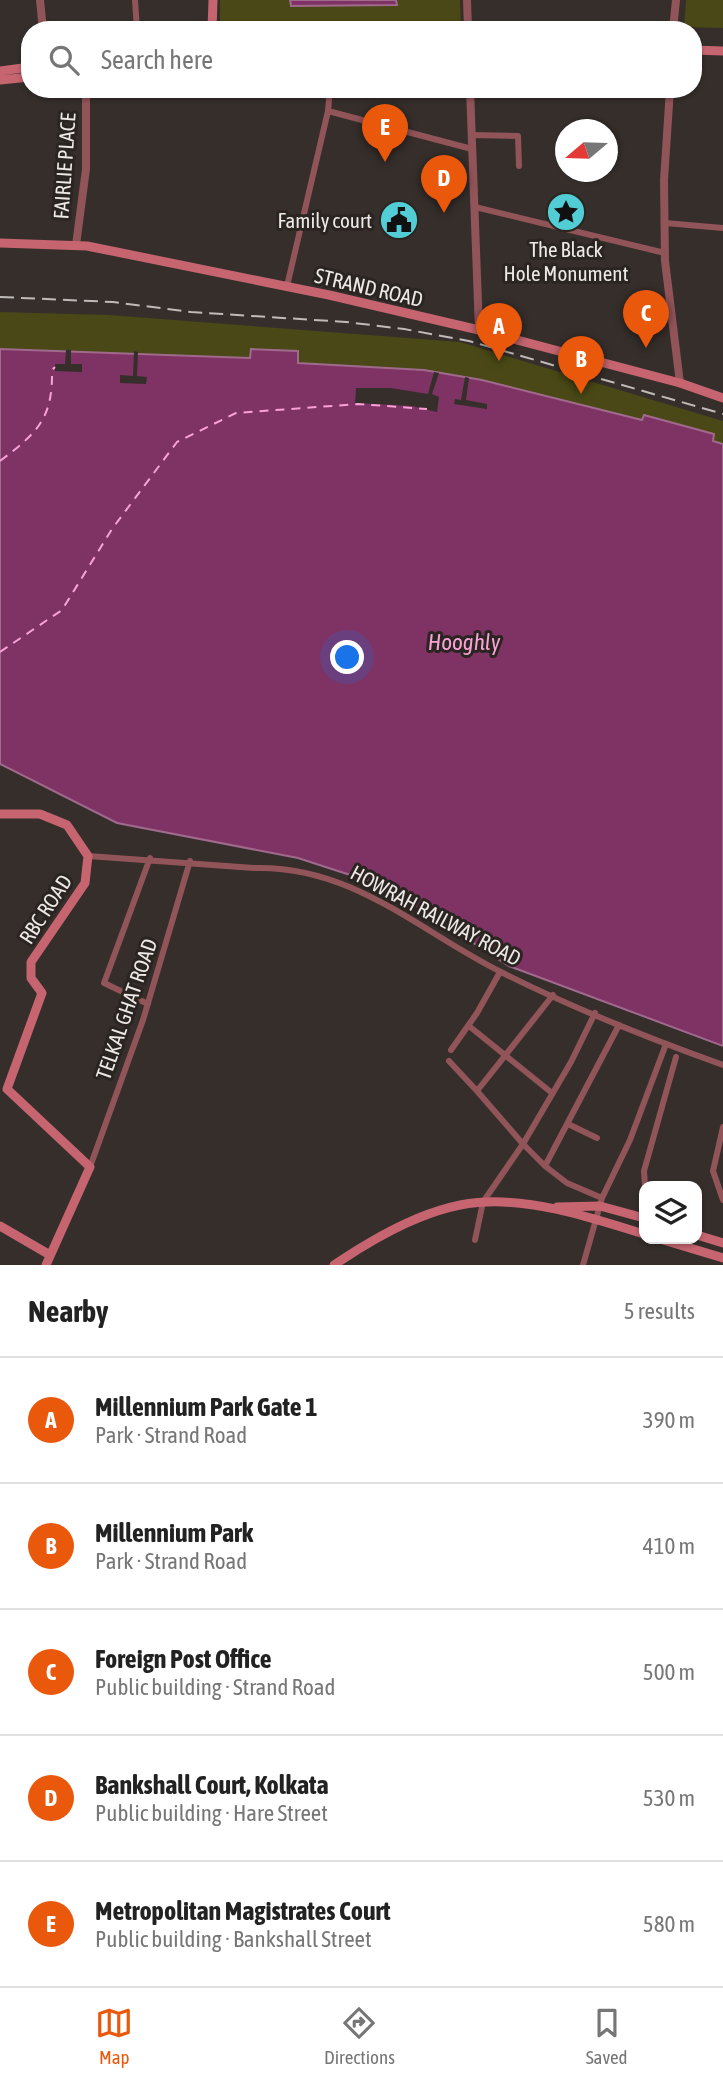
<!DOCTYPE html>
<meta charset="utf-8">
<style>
:root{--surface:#fff;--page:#f2f2f2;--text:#222;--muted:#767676;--line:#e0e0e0;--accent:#ea580c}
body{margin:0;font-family:"Asap Condensed",sans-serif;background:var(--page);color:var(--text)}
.controls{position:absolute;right:21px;bottom:21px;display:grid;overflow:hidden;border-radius:14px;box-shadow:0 2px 5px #0004}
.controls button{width:63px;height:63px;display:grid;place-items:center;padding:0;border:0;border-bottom:2px solid var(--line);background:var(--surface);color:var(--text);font:35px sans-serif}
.compass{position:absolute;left:555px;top:119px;width:63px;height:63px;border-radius:50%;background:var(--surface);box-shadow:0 2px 5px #0004;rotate:251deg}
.you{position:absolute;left:348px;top:658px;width:24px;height:24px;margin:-18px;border:5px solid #fff;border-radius:50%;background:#1a73e8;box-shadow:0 0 0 10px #1a73e833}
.badge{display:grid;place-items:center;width:46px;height:46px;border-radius:50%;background:var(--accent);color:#fff;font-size:23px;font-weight:700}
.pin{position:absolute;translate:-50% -58px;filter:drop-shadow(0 2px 4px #0008)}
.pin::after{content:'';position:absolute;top:37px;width:24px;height:21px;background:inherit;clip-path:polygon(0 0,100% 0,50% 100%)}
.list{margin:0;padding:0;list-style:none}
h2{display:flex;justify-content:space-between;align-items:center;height:91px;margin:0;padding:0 28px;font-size:30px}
h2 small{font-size:23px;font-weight:400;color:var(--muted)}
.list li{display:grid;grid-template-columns:46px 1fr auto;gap:21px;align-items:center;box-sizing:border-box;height:126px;padding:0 28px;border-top:2px solid var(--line)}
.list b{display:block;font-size:26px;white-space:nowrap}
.list p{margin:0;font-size:23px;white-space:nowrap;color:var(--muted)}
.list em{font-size:23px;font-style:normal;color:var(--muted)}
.icon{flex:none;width:38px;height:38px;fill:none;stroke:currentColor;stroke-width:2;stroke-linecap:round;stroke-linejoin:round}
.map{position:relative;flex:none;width:723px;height:1265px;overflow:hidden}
.search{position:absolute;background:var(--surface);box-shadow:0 2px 5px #0004;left:21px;right:21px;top:21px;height:77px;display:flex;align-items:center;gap:18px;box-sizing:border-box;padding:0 24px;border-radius:28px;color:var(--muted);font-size:26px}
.sheet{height:721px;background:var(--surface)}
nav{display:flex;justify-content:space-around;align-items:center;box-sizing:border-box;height:98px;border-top:2px solid var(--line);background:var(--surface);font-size:19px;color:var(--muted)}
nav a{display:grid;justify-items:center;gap:4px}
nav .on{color:var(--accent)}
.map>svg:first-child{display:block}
</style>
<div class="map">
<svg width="723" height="1265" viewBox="0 0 723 1265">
<rect width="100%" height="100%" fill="#352e2b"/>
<path fill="#494816" d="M 220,0 L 460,0 L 461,30 L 220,30 Z
M 686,0 L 723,0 L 723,28 L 684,27 Z
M 0,312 L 109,315 L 460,342 L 723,421 L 723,444 L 713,441 L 714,434 L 644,415 L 642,420 L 439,373 L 409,369 L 0,350 Z"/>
<path fill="#7f3365" stroke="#a06a8c" stroke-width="2" d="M 290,0 L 396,0 L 397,5 L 291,6 Z
M 0,349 L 250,358 L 251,349 L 298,351 L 298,363 L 424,370 L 482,380 L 642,420 L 644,415 L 714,434 L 713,441 L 723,444 L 723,1046 L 509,966 L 387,887 L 298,858 L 117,823 L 0,764 Z"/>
<path fill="#352e2b" d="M 66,350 L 71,350 L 71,364 L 82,364 L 82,372 L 55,371 L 55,364 L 65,364 Z
M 134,351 L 138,352 L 137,376 L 147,377 L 146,384 L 120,383 L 120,375 L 133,376 Z
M 434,372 L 439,373 L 432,394 L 439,397 L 437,412 L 412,406 L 355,403 L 356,388 L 391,388 L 428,394 Z
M 465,377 L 469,378 L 466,400 L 487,404 L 487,409 L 454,404 L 455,399 L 461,400 Z"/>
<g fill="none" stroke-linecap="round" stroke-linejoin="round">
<path stroke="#f9a2d7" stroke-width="2" stroke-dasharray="9 7" stroke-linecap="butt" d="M 0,461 C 37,433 53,419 52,370 L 55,367
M 0,652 L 62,610 L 112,529 L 177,442 L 236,413 L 358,404 L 427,409"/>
<path stroke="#915459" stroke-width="6" d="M 135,0 L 137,30
M 328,111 L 472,149
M 471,135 L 518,136 L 519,166
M 475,207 L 665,253
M 665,223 L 723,228
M 287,286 L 328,111 L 330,89
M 88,856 L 254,868 C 352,865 419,931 501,972 C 572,1008 648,1038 723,1065
M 148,1004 L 104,983 L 150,858
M 469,1026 L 552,1093
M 451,1050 L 477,1013 L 500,972
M 449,1061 L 477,1091
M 568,1124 L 597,1138
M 723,1127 L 713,1171 L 723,1200
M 545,1166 L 523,1144 L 571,1062 L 595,1013
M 90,1167 L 143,1020 L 190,861
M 645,1186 L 644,1171 L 676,1057
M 602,1198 L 567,1183 L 545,1166 L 619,1025
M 475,1240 L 483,1202 L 523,1144 L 477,1091 L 553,995
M 583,1265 L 602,1198 L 630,1140 L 666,1044"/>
<path stroke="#915459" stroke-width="8" d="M 40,0 L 43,30
M 467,0 L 468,30
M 673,30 L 676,0
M 470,89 L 479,330
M 670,89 L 664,180 L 665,261 L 680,383
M 76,245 L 86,169 L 86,89"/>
<path stroke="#c66570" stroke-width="9" d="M 212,30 L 213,0
M 693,50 L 723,51
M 0,71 L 30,67
M 0,80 L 30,77
M 0,243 L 87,246 L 329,295 L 479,330 L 680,383 L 723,398
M 0,814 L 40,814 L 67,825 L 88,856 L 85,883 L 31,962 L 31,978 L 42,993 L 7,1089 L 90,1167 L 46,1265
M 557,1207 L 600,1206 L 644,1218
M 0,1226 L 50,1255
M 697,1235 L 723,1243
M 660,1239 L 723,1258
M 334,1265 C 377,1236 434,1203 487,1202 C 540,1200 594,1219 644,1234"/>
<path stroke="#c0bbb9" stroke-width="2" stroke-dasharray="14 7" stroke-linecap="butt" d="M 0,297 L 113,302 L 191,312 L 346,322 L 404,329 L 469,341 L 723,414"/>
</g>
<defs>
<g id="sight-disc" transform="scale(2.0125)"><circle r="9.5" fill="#52ccd5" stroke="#2b2522"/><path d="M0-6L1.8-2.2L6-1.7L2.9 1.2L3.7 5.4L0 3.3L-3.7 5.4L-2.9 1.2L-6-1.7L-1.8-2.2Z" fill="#111"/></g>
<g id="civic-disc" transform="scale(2.0125)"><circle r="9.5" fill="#52ccd5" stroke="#2b2522"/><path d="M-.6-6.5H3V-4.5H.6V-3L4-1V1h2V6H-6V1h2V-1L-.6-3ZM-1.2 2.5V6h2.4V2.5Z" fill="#111"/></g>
</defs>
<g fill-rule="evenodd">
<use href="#sight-disc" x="566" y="212"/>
<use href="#civic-disc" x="399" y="220"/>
</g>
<g text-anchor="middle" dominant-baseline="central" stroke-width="6" stroke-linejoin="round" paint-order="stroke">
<g font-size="21" fill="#ede9e7" stroke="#2b2522">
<text transform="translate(64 166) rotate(-86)">FAIRLIE PLACE</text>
<text transform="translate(369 287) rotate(13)">STRAND ROAD</text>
<text transform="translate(45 909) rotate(-57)">RBC ROAD</text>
<text transform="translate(436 915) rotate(28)">HOWRAH RAILWAY ROAD</text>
<text transform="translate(126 1009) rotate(-71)">TELKAL GHAT ROAD</text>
</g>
<g font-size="21" fill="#ede9e7" stroke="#2b2522" text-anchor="end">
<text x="372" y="220">Family court</text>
<text x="566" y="249" text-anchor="middle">The Black<tspan x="566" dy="24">Hole Monument</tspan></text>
</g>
<g font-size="23" font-style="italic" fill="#f9a2d7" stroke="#2b2522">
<text x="464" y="642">Hooghly</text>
</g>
</g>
</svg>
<div class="controls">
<button><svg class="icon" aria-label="layers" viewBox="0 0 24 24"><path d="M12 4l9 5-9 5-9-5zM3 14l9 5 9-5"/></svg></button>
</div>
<svg class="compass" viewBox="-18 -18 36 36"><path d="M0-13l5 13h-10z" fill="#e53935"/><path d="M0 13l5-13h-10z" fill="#767676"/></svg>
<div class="you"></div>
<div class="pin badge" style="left:499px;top:361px">A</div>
<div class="pin badge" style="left:581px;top:394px">B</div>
<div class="pin badge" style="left:646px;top:348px">C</div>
<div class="pin badge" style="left:444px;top:213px">D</div>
<div class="pin badge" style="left:385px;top:162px">E</div>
<div class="search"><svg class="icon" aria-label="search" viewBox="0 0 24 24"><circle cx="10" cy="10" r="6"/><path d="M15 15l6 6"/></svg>Search here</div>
</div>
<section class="sheet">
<h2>Nearby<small>5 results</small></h2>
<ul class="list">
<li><span class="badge">A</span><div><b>Millennium Park Gate 1</b><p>Park · Strand Road</p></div><em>390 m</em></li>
<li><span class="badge">B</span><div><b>Millennium Park</b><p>Park · Strand Road</p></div><em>410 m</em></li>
<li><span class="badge">C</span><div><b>Foreign Post Office</b><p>Public building · Strand Road</p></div><em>500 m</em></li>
<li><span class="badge">D</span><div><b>Bankshall Court, Kolkata</b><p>Public building · Hare Street</p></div><em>530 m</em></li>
<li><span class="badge">E</span><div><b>Metropolitan Magistrates Court</b><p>Public building · Bankshall Street</p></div><em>580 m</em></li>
</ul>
</section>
<nav>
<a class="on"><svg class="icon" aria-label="map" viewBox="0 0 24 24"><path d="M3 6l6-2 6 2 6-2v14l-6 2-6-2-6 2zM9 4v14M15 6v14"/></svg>Map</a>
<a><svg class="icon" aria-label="directions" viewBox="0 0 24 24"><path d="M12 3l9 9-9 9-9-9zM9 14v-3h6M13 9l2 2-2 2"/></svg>Directions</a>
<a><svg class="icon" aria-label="saved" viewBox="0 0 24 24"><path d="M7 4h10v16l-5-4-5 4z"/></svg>Saved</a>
</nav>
